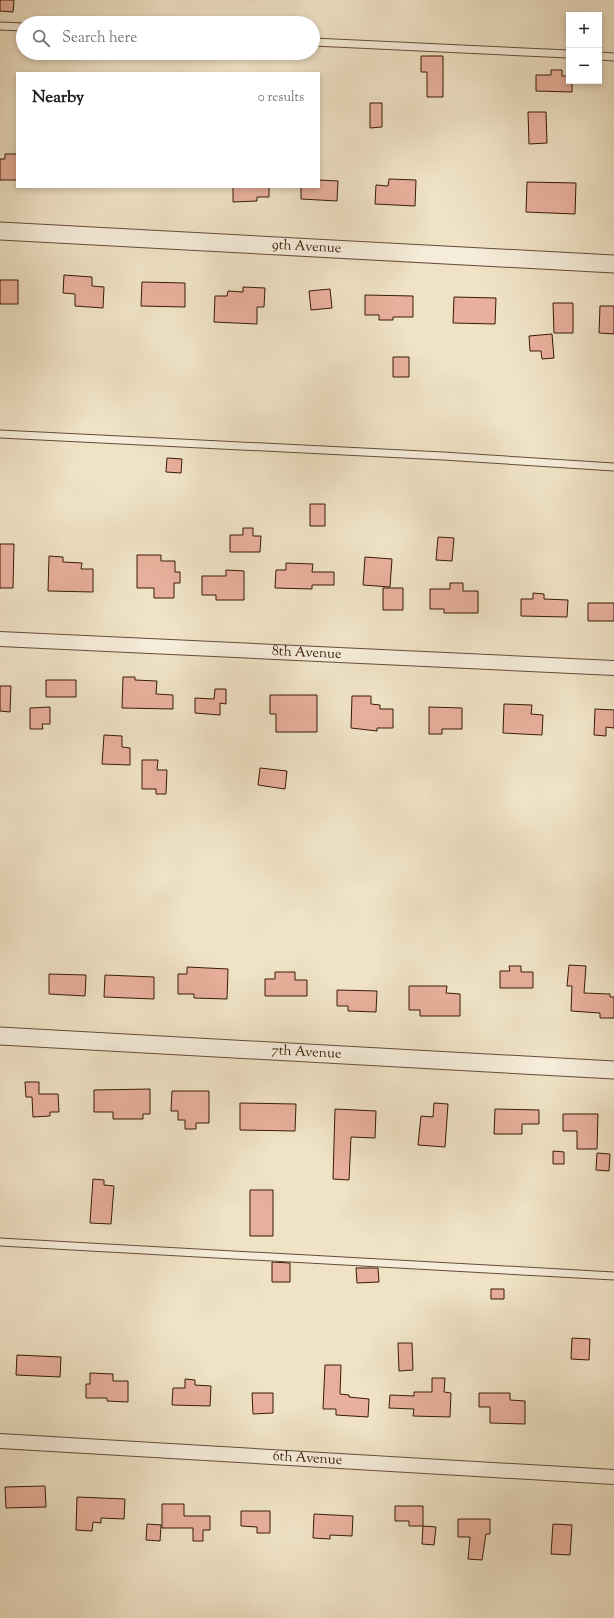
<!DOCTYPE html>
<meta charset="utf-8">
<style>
:root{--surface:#fff;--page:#f6f6f6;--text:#222;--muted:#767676;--line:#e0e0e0}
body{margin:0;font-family:"Sorts Mill Goudy",serif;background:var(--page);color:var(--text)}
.controls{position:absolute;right:12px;top:12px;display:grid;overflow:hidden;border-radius:0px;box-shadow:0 2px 6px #0003}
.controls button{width:36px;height:36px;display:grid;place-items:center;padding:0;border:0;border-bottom:1px solid var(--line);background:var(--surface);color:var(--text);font:20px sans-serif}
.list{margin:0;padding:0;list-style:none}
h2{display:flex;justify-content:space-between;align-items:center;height:52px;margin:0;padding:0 16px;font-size:17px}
h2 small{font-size:13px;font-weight:400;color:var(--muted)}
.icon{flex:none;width:22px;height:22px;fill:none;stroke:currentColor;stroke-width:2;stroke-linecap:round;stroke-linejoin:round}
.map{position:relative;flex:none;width:614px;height:1618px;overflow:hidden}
.search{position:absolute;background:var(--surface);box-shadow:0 2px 6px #0003;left:16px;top:16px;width:304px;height:44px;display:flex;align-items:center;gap:10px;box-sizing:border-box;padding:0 14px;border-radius:22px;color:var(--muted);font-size:15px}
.panel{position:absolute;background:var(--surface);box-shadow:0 2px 6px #0003;left:16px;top:72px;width:304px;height:116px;border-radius:0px}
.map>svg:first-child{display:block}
</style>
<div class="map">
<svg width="614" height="1618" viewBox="0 0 614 1618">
<rect width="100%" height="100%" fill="#efe2c5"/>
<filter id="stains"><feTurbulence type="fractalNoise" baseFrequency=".005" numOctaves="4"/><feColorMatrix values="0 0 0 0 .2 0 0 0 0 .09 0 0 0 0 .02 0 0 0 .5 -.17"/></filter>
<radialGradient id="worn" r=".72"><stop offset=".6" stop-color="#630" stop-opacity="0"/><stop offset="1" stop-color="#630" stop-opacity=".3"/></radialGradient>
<path fill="#e8b09c" stroke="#381a09" d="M 0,0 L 14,0 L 13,12 L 0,11 Z
M 421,56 L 443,56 L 443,97 L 427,97 L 427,72 L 421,72 Z
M 551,70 L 562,70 L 562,76 L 569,76 L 569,81 L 572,81 L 572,92 L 536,91 L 536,75 L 551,75 Z
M 370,103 L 382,103 L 382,127 L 370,128 Z
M 528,112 L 546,112 L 547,143 L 529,144 Z
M 5,154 L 17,154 L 17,180 L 0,180 L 0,159 L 5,159 Z
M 389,179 L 416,180 L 415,206 L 375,204 L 376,185 L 388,186 Z
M 319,180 L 338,181 L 337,201 L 301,199 L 301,187 L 319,187 Z
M 527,182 L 576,183 L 575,214 L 526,212 Z
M 233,187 L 269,187 L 269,197 L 257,197 L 257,201 L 233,202 Z
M 64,275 L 92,277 L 92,286 L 104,287 L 103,308 L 75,306 L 75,294 L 63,293 Z
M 0,280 L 18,280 L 18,304 L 0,304 Z
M 142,282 L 185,283 L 185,307 L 141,306 Z
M 243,287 L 265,288 L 264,307 L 257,307 L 257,324 L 214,322 L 215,296 L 227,296 L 228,291 L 243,292 Z
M 330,289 L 332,308 L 311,310 L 309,291 Z
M 365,295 L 413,296 L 413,317 L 393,317 L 393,320 L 379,320 L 379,315 L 365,315 Z
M 454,297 L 496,298 L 495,324 L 453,323 Z
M 553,303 L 573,303 L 573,333 L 554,333 Z
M 600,306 L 614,306 L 614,334 L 599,333 Z
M 552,334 L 554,358 L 542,359 L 541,351 L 530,351 L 529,336 Z
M 393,357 L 409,357 L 409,377 L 393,377 Z
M 167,458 L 182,459 L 181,473 L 166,472 Z
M 310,504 L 325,504 L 325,526 L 310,526 Z
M 243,528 L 253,528 L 253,536 L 261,536 L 260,552 L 230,552 L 230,535 L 243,535 Z
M 438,537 L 454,538 L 452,561 L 436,560 Z
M 0,544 L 14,544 L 13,588 L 0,588 Z
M 137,555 L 161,555 L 161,561 L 175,561 L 175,572 L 180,572 L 180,583 L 174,583 L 174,598 L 154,598 L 154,588 L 137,588 Z
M 49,556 L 63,557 L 63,562 L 82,563 L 81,569 L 93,569 L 93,592 L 48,591 Z
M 365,557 L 392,559 L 390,587 L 363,585 Z
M 286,563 L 313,564 L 312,572 L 334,572 L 334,585 L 312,585 L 312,589 L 275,588 L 276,570 L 286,570 Z
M 226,570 L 244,571 L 244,600 L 216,600 L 216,595 L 202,595 L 202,576 L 226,576 Z
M 450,583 L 463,583 L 463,591 L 478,591 L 478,613 L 444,613 L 444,609 L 430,609 L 430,589 L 450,589 Z
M 383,588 L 403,588 L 403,610 L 383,610 Z
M 533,593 L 544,594 L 544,599 L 568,600 L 567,617 L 521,616 L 521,599 L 533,599 Z
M 588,603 L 614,603 L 614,621 L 588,621 Z
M 123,677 L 135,677 L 135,680 L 157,681 L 156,694 L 173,695 L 173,709 L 122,708 Z
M 46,680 L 76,680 L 76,697 L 46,697 Z
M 0,686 L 11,686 L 10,712 L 0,711 Z
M 215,689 L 226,689 L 226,704 L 220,703 L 220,715 L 195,713 L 195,698 L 214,699 Z
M 270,695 L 317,695 L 317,732 L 276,732 L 276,714 L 270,714 Z
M 352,696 L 371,696 L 371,704 L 380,705 L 380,709 L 393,709 L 393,728 L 377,728 L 377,731 L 351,728 Z
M 504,704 L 532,705 L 531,714 L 543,715 L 542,735 L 503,733 Z
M 50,707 L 50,724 L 42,724 L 43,729 L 30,729 L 30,708 Z
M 429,707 L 462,708 L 462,729 L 442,729 L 442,734 L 429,734 Z
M 595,709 L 614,710 L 614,728 L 606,727 L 606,736 L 594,735 Z
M 104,735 L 122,736 L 122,747 L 130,748 L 130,765 L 102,764 Z
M 142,760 L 158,760 L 157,770 L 167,770 L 166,794 L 156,794 L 156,789 L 142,789 Z
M 260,768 L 287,771 L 285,789 L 258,785 Z
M 569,965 L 586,966 L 584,993 L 610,994 L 610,997 L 614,997 L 614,1018 L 600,1018 L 600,1013 L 571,1011 L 572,986 L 567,986 Z
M 509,966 L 521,966 L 521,972 L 533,972 L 533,988 L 500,988 L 500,971 L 510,971 Z
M 187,967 L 228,969 L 227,999 L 194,998 L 194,994 L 178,994 L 178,974 L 187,974 Z
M 275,972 L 295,972 L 295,980 L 307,980 L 307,996 L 265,996 L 265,979 L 275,979 Z
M 49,974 L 86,975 L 85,996 L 49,994 Z
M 105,975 L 154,977 L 154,999 L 104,997 Z
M 409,986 L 447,986 L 446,993 L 460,994 L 460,1016 L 420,1016 L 420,1010 L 409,1010 Z
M 337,990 L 377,991 L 376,1012 L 348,1011 L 348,1006 L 337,1006 Z
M 25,1082 L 39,1082 L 39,1094 L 58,1094 L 59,1112 L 50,1112 L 50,1116 L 33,1117 L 32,1097 L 26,1097 Z
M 150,1089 L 150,1114 L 143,1114 L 143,1119 L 113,1119 L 113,1112 L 94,1112 L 94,1090 Z
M 172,1091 L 209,1091 L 209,1123 L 196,1123 L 196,1129 L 185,1129 L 185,1120 L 178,1120 L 178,1111 L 171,1111 Z
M 240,1103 L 296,1104 L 295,1131 L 240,1130 Z
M 434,1103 L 448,1104 L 445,1147 L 418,1145 L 421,1116 L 433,1117 Z
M 335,1109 L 376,1111 L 375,1138 L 351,1137 L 349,1180 L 333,1179 Z
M 495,1109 L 539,1110 L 539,1124 L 522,1124 L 522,1134 L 494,1134 Z
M 563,1114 L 598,1114 L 597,1149 L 577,1149 L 577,1131 L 563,1131 Z
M 553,1151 L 564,1152 L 564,1164 L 553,1164 Z
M 597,1153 L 610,1154 L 609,1171 L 596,1170 Z
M 93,1179 L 104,1180 L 104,1185 L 114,1186 L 111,1224 L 90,1223 Z
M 250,1190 L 273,1190 L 273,1236 L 250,1236 Z
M 272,1262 L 290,1263 L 290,1282 L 272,1282 Z
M 356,1268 L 378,1268 L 379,1282 L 357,1283 Z
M 491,1289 L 504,1289 L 504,1299 L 491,1299 Z
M 572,1338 L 590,1339 L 589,1360 L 571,1359 Z
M 398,1343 L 412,1343 L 413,1370 L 399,1371 Z
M 17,1355 L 61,1357 L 60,1377 L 16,1375 Z
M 325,1365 L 341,1365 L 340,1394 L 349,1395 L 349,1397 L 369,1399 L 368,1417 L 336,1415 L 336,1409 L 323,1409 Z
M 90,1373 L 113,1374 L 113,1381 L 128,1381 L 128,1402 L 107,1401 L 107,1398 L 86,1398 L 86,1384 L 90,1384 Z
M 432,1378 L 445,1378 L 444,1392 L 451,1393 L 450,1417 L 413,1416 L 414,1409 L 389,1408 L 390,1395 L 414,1396 L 414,1392 L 432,1392 Z
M 185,1379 L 195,1380 L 195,1385 L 211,1386 L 210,1406 L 172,1405 L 173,1388 L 185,1388 Z
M 252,1393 L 273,1393 L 273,1413 L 253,1414 Z
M 479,1393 L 510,1393 L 510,1400 L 525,1401 L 525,1424 L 490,1423 L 490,1407 L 479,1407 Z
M 45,1486 L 46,1507 L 6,1508 L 5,1487 Z
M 77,1497 L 125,1499 L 124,1519 L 101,1518 L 101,1523 L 93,1522 L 92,1531 L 76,1530 Z
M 162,1504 L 184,1504 L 184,1516 L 210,1516 L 210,1530 L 203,1530 L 203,1541 L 193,1541 L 193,1528 L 162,1528 Z
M 395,1506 L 423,1506 L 423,1526 L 409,1526 L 409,1521 L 395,1521 Z
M 241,1511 L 270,1511 L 270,1533 L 257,1533 L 257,1527 L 241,1526 Z
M 314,1514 L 353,1516 L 352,1536 L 330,1535 L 330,1539 L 313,1538 Z
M 458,1519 L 490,1519 L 490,1534 L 486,1534 L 482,1560 L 468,1559 L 470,1537 L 458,1537 Z
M 147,1524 L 161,1525 L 160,1541 L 146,1540 Z
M 553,1524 L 572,1525 L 570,1555 L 551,1554 Z
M 423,1526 L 436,1527 L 434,1545 L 422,1544 Z"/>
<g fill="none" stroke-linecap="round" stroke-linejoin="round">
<g stroke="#664c38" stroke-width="9">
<path id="service" d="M 0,26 L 23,27
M 313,42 L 569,54
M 599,56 L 614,57
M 0,434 L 443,456 L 614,467
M 0,1242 L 614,1276"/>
</g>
<g stroke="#664c38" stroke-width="16">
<g id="minor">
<path id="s1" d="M 0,639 L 614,668"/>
<path id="s2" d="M 0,1441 L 614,1477"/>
</g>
</g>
<g stroke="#664c38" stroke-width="19">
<g id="tertiary">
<path id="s3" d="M 0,231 L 614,264"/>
<path id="s4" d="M 0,1036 L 614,1070"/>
</g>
</g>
<use href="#service" stroke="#f5ecd9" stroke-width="7"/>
<use href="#minor" stroke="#f5ecd9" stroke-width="14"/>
<use href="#tertiary" stroke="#f5ecd9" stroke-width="17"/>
</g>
<g text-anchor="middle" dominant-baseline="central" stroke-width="3.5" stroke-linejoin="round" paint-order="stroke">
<g font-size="14" fill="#381a09" stroke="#f5ecd9">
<text stroke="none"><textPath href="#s3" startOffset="307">9th Avenue</textPath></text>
<text stroke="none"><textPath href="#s1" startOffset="307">8th Avenue</textPath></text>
<text stroke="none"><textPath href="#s4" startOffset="307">7th Avenue</textPath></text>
<text stroke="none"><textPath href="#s2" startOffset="308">6th Avenue</textPath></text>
</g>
</g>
<rect width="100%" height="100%" filter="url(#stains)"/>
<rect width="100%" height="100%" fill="url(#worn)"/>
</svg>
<div class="controls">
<button>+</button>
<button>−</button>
</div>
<div class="search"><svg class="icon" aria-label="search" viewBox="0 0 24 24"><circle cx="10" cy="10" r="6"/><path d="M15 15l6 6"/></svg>Search here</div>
<section class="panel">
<h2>Nearby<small>0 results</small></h2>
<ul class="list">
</ul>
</section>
</div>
